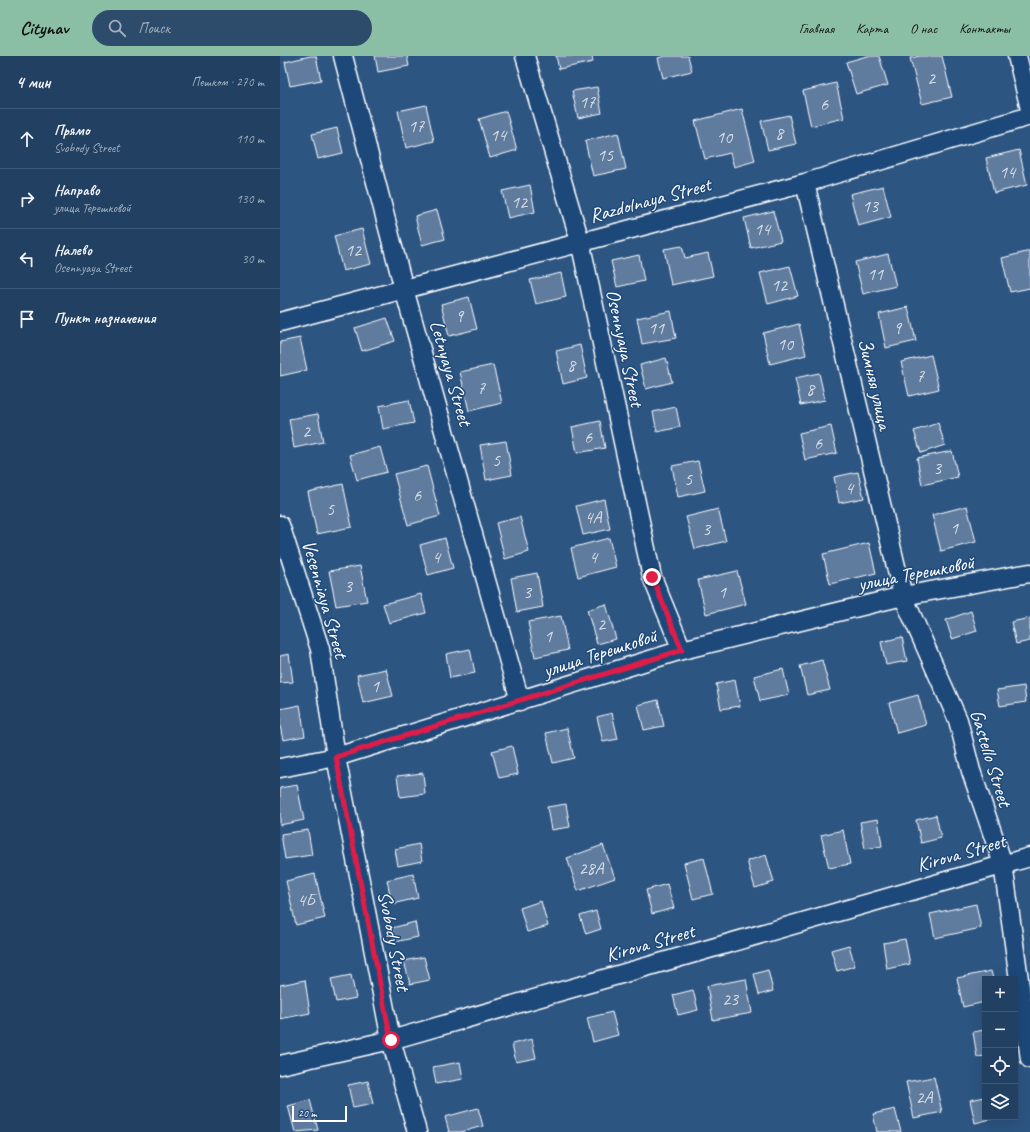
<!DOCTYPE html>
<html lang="ru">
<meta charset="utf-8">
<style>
:root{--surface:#214062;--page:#2d4b6b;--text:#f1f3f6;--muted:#a2afbe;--line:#3e5977;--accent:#8abfa5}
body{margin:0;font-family:Caveat,sans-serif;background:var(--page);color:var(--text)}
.controls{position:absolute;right:12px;bottom:12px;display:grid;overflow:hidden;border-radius:0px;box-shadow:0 4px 16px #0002}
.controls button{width:36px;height:36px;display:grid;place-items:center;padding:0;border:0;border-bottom:1px solid var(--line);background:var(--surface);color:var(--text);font:20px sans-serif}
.scale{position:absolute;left:12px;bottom:10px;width:55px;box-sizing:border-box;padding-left:4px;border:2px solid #fff;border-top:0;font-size:11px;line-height:14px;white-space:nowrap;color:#fff;-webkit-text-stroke:3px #1f4a7a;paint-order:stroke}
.stop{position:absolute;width:12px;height:12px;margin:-9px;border:3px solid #e11d48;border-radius:50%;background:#fff}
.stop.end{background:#e11d48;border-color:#fff;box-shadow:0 1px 4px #0008}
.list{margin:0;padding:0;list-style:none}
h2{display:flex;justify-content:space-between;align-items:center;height:52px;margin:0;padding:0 16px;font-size:17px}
h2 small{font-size:13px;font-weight:400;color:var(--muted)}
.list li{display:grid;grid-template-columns:26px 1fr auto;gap:12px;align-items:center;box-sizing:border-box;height:60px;padding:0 16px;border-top:1px solid var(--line)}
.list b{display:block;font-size:15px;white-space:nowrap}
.list p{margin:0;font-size:13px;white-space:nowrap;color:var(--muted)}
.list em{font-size:13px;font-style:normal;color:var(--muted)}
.icon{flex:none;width:22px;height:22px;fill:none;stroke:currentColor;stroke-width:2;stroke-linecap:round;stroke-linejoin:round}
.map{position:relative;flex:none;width:750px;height:1076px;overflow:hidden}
header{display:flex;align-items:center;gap:24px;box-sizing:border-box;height:56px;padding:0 20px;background:var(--accent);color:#111}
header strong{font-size:19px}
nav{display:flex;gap:22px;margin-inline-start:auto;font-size:14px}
.search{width:280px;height:36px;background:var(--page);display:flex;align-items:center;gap:10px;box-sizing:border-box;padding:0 14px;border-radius:22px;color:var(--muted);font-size:15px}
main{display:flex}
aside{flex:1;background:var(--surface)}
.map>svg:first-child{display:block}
</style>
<header>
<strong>Citynav</strong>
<div class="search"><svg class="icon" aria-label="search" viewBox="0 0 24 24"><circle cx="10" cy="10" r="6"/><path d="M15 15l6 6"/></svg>Поиск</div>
<nav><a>Главная</a><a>Карта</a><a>О нас</a><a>Контакты</a></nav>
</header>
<main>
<aside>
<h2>4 мин<small>Пешком · 270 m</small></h2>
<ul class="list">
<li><svg class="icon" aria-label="ahead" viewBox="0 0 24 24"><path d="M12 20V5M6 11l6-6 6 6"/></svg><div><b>Прямо</b><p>Svobody Street</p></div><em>110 m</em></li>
<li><svg class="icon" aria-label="right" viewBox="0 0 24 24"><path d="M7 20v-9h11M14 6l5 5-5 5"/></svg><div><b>Направо</b><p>улица Терешковой</p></div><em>130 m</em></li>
<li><svg class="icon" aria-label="left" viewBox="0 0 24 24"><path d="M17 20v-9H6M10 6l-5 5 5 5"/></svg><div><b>Налево</b><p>Osennyaya Street</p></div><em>30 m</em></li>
<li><svg class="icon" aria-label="arrive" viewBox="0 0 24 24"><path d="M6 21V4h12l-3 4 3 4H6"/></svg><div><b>Пункт назначения</b></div></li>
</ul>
</aside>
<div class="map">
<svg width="750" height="1076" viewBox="0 0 750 1076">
<rect width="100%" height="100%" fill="#2c5582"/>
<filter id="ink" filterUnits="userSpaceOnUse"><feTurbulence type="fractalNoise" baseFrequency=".025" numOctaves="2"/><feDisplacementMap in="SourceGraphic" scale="8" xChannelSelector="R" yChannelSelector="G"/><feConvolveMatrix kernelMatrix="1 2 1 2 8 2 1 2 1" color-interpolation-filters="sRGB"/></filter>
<g filter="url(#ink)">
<path fill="#5e7c9f" stroke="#fff" d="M 30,0 L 36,0 L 41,24 L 10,30 L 5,6 Z
M 95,0 L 127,0 L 129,10 L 98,16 Z
M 276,0 L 312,0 L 313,6 L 279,13 Z
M 385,0 L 408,0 L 412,15 L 383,22 L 378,2 Z
M 587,0 L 599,0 L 608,29 L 576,38 L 566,6 Z
M 640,0 L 662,0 L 672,41 L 642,48 L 630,2 Z
M 556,27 L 564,62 L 531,70 L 523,35 Z
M 317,31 L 322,57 L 298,62 L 292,35 Z
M 146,49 L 154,85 L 126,92 L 118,55 Z
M 462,53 L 475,105 L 454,111 L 450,97 L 425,103 L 415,65 Z
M 226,55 L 237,94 L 210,102 L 199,63 Z
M 509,59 L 516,88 L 488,94 L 481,65 Z
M 57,72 L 63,97 L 38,103 L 32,78 Z
M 338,77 L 346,113 L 313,120 L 305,85 Z
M 739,94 L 747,129 L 714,137 L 706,102 Z
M 250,129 L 255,156 L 228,162 L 222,135 Z
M 603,130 L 611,161 L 578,170 L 570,138 Z
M 157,154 L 165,183 L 142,189 L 135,160 Z
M 493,155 L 501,185 L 471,192 L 464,162 Z
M 82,173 L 91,208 L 63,215 L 54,180 Z
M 402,190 L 405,202 L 428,197 L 433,220 L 391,229 L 384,193 Z
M 750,195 L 750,232 L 730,236 L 722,202 Z
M 608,198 L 616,230 L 583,238 L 575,206 Z
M 359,199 L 364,225 L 337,231 L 331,205 Z
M 510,210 L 518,240 L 488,248 L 480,217 Z
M 281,217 L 286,241 L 256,248 L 250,224 Z
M 189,241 L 197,273 L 169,280 L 161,248 Z
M 628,251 L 636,285 L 606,292 L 599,258 Z
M 391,255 L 396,282 L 362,288 L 357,262 Z
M 107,262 L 115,285 L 82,295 L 75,272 Z
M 519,268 L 526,299 L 490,308 L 483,277 Z
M 20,282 L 27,314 L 0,320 L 0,286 Z
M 300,289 L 307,322 L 283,328 L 276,295 Z
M 651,299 L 659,333 L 629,340 L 621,306 Z
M 386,302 L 392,326 L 366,333 L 360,309 Z
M 213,309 L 222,347 L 189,355 L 180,316 Z
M 539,317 L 545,344 L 521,349 L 515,322 Z
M 129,344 L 134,367 L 103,373 L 99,350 Z
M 396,351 L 400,371 L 377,376 L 373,356 Z
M 38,358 L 43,386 L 14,392 L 9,363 Z
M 320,365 L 325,392 L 297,397 L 292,371 Z
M 658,367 L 665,389 L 641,397 L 634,375 Z
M 551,370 L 557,397 L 525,404 L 519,377 Z
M 226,385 L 232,419 L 206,424 L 200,389 Z
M 100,391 L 107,416 L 77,424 L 70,399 Z
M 672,395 L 678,421 L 642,429 L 637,402 Z
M 418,405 L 425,435 L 398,441 L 392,410 Z
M 147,410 L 160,460 L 128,469 L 114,418 Z
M 578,416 L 584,442 L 559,447 L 554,421 Z
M 63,428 L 72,471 L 37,478 L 28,436 Z
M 324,443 L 330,473 L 303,479 L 296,450 Z
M 687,450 L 696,486 L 661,495 L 652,459 Z
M 438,453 L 446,485 L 415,493 L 406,461 Z
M 240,461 L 249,496 L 225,503 L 216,467 Z
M 165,482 L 173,512 L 148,519 L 140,489 Z
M 329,482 L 336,511 L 298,521 L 291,492 Z
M 589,487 L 596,517 L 550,528 L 543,498 Z
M 80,510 L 87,545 L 56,550 L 49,515 Z
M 457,515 L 466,548 L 426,558 L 418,524 Z
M 257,517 L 263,551 L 237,556 L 231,522 Z
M 141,538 L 146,557 L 109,567 L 103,548 Z
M 326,548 L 336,583 L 317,588 L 307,554 Z
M 691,555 L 697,575 L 672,583 L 666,564 Z
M 281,560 L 288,594 L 255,601 L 248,566 Z
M 750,562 L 750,585 L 736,588 L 731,566 Z
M 622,581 L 627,605 L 606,609 L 601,586 Z
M 190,593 L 195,617 L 170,622 L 166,598 Z
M 9,598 L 13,626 L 0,627 L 0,600 Z
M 542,604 L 550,634 L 527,639 L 520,610 Z
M 106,613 L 113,640 L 83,647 L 77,619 Z
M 503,613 L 509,639 L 480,645 L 474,620 Z
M 455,624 L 460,650 L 441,653 L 436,628 Z
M 744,630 L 746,646 L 720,650 L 717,634 Z
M 638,639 L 646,669 L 617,677 L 609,647 Z
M 378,644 L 384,670 L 364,674 L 358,649 Z
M 20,649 L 25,680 L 3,684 L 0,670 L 0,653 Z
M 332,657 L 338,683 L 323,686 L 317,661 Z
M 287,672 L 294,702 L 273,707 L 266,677 Z
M 232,690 L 238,718 L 219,722 L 212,695 Z
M 143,717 L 145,738 L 120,741 L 117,720 Z
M 17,729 L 24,764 L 0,769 L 0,732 Z
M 286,748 L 290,771 L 271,774 L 267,751 Z
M 656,759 L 661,782 L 641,787 L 636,764 Z
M 598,763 L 602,790 L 585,793 L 580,766 Z
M 28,774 L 32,799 L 5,803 L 1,778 Z
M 563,774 L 570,808 L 549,812 L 541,779 Z
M 139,788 L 142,805 L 118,810 L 115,793 Z
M 323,789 L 335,822 L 298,835 L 287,802 Z
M 486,799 L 494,826 L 475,832 L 467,805 Z
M 424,802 L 433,838 L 413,843 L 404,807 Z
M 35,818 L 45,862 L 16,869 L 6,825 Z
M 133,818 L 138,842 L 112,848 L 107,824 Z
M 387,828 L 394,852 L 372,858 L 366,834 Z
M 261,845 L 268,870 L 247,876 L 240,852 Z
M 696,848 L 701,872 L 655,882 L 650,858 Z
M 316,855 L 321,873 L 306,878 L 300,860 Z
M 135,866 L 138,881 L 115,886 L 112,872 Z
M 625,883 L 630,908 L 607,913 L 603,887 Z
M 569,889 L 575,910 L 557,915 L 551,894 Z
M 144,901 L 150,924 L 130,928 L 124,905 Z
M 488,914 L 493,935 L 479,939 L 474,918 Z
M 711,915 L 713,923 L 705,923 L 705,946 L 683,951 L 677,922 Z
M 71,919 L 76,942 L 56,946 L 51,923 Z
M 466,923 L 472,957 L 433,964 L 427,930 Z
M 25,924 L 30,957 L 0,963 L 0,929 Z
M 413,934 L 418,954 L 398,959 L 393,939 Z
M 332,956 L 338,979 L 313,986 L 307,962 Z
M 705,974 L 705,1000 L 697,1001 L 693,976 Z
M 252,983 L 256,1002 L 236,1006 L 232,988 Z
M 180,1006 L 183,1023 L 156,1028 L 153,1011 Z
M 654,1021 L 662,1056 L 634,1062 L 626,1026 Z
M 88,1025 L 93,1048 L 73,1052 L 68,1029 Z
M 705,1041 L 705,1061 L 715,1062 L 695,1067 L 690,1044 Z
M 30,1044 L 38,1074 L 15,1076 L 8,1050 Z
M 198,1052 L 203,1070 L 181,1076 L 169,1076 L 165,1061 Z
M 615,1053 L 621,1076 L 597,1076 L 593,1058 Z"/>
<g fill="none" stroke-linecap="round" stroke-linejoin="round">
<g stroke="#fff" stroke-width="21">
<path id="street" d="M 63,0 L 124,233 L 240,645
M 245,0 L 300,185 L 372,521 L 402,594
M 737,0 L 750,53
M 525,127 L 623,540 L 678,664 L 691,715 L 723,808 L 750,1003
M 0,266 L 525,127 L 750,60
M 0,469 L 40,593 L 56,701 L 111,984 L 137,1076
M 0,712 L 56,701 L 402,594 L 623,540 L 750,517
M 0,1009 L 111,984 L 750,801"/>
</g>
<use href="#street" stroke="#1f4a7a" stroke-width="18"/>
</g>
</g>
<g fill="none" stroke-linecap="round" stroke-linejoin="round" filter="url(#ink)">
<path stroke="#e11d48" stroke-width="5" d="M 111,984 L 56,701 L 402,594 L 372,521"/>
</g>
<g text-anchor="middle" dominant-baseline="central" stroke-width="3" stroke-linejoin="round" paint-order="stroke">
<g font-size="18" fill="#d7dee7">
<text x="651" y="22">2</text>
<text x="307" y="46">17</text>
<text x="544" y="48">6</text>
<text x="136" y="70">17</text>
<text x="499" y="77">8</text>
<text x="218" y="79">14</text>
<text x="444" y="81">10</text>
<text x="325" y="99">15</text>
<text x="727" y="116">14</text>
<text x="239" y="146">12</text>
<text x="590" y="150">13</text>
<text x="482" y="173">14</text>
<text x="73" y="194">12</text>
<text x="595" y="218">11</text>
<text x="499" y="229">12</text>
<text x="179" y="260">9</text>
<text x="376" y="272">11</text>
<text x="617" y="272">9</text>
<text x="505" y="288">10</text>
<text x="291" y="309">8</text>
<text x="640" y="320">7</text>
<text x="201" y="332">7</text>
<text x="530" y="333">8</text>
<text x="26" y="375">2</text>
<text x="308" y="381">6</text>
<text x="538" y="387">6</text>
<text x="216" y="404">5</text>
<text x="657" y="412">3</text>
<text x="408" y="423">5</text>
<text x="569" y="432">4</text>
<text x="137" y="439">6</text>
<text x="50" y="453">5</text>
<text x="313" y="461">4А</text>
<text x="674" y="472">1</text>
<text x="426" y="473">3</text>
<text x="156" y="501">4</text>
<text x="313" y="501">4</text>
<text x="68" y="530">3</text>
<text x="247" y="536">3</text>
<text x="442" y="536">1</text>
<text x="321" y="568">2</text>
<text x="268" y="580">1</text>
<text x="95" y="630">1</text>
<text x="311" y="812">28А</text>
<text x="26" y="844">4Б</text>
<text x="450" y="943">23</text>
<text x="644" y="1041">2А</text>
</g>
<g font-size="20" fill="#fff" stroke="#1f4a7a">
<text transform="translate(370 144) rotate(-15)">Razdolnaya Street</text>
<text transform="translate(345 292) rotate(78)">Osennyaya Street</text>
<text transform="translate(171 317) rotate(74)">Letnyaya Street</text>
<text transform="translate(595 328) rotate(77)">Зимняя улица</text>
<text transform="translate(636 517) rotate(-11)">улица Терешковой</text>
<text transform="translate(45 543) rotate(74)">Vesenniaya Street</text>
<text transform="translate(320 597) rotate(-18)">улица Терешковой</text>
<text transform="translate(711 702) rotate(73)">Gastello Street</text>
<text transform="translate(681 797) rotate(-16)">Kirova Street</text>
<text transform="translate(114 885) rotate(79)">Svobody Street</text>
<text transform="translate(370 887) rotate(-16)">Kirova Street</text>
</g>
</g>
</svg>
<div class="controls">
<button>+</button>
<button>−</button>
<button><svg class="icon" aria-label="locate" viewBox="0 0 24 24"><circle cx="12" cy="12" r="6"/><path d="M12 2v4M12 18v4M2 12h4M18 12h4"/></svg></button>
<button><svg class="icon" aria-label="layers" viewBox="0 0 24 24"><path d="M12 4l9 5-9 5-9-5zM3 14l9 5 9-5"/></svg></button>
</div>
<div class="scale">20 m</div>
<div class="stop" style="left:111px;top:984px"></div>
<div class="stop end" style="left:372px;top:521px"></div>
</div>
</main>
